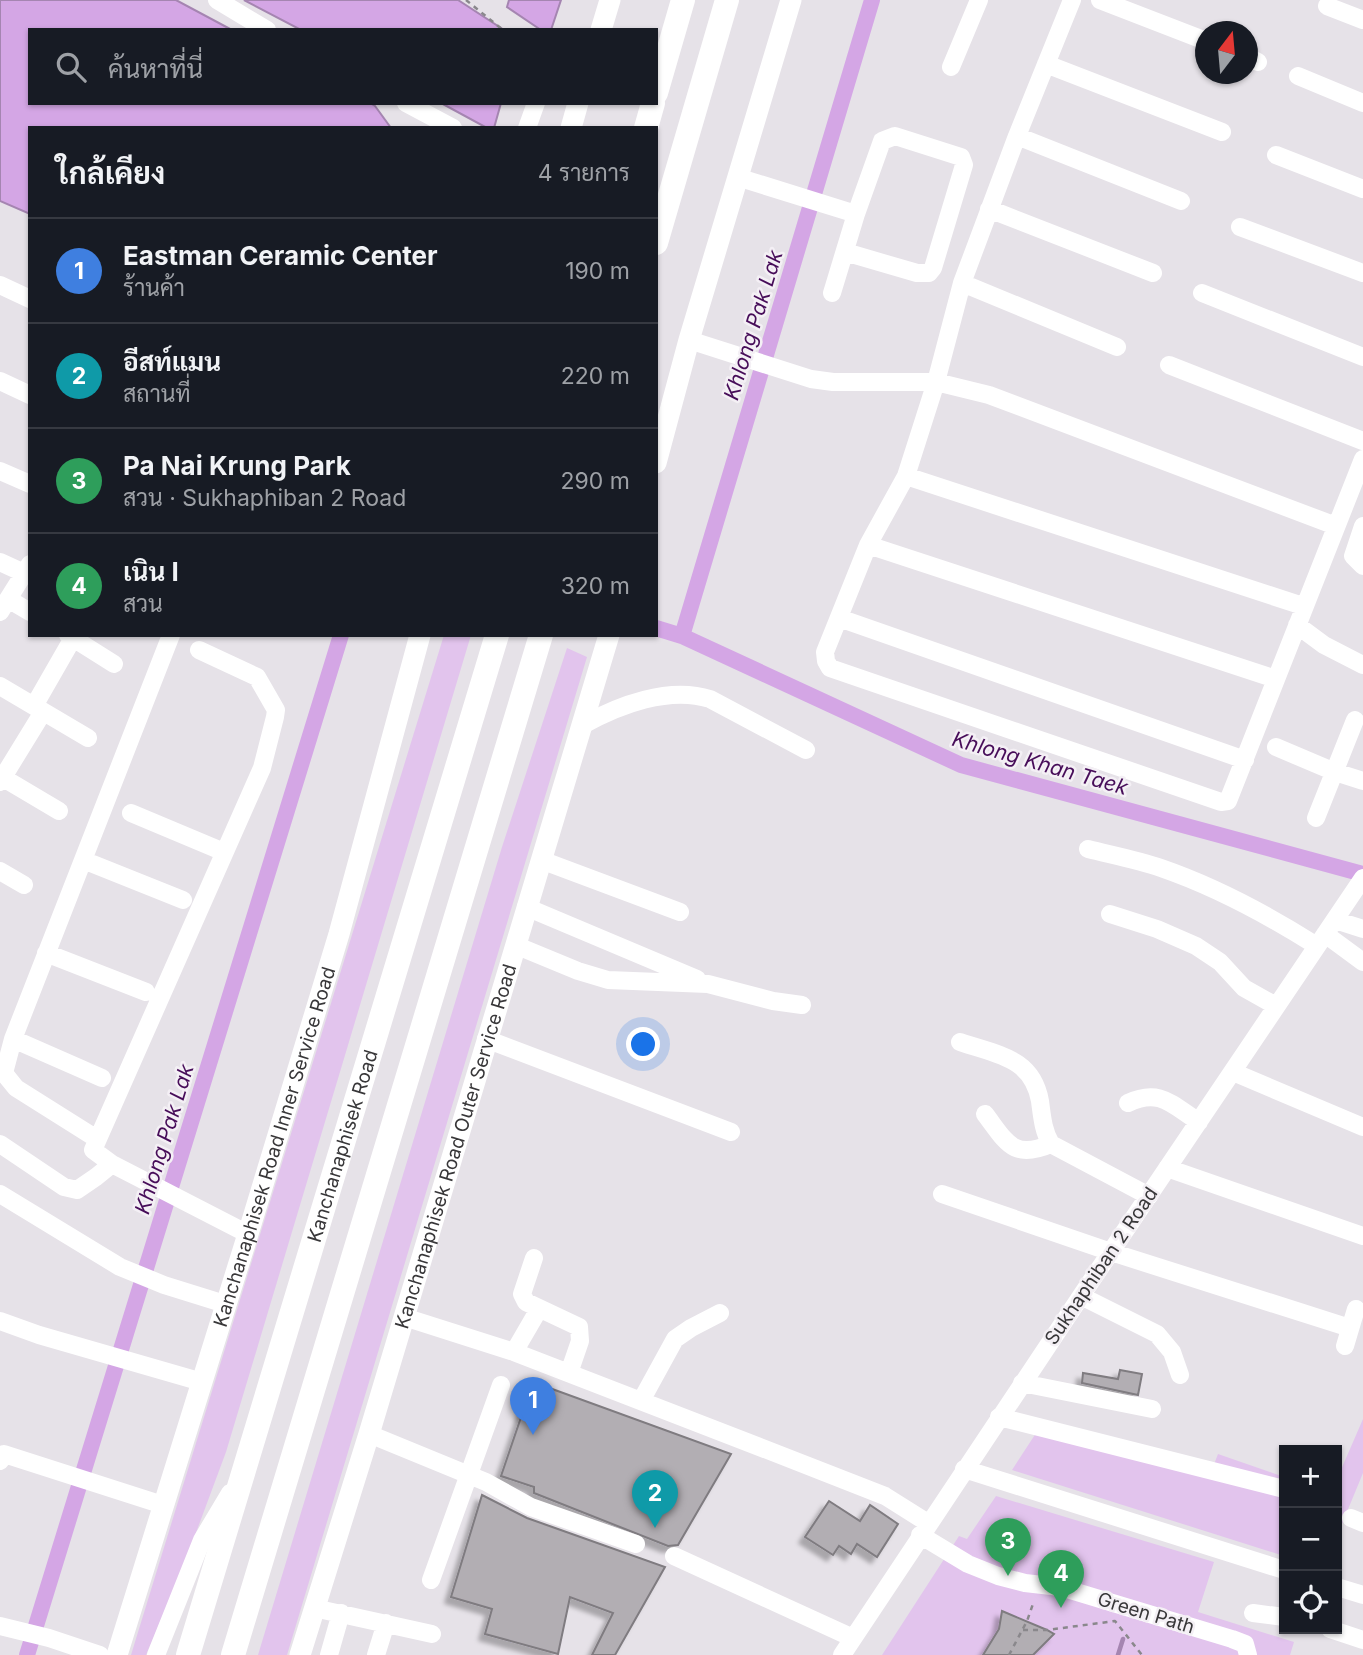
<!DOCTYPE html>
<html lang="th">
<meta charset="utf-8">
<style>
:root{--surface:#171b24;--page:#20242c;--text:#f1f3f6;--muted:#9ea1a6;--line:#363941;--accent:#2563eb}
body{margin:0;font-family:Inter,Sarabun,sans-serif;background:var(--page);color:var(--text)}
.controls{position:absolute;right:21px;bottom:21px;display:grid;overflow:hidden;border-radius:0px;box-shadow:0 2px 5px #0004}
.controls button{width:63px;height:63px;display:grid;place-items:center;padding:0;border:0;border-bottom:2px solid var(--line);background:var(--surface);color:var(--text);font:35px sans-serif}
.compass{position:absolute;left:1195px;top:21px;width:63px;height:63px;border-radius:50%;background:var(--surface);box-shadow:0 2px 5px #0004;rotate:16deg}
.you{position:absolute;left:644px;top:1045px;width:24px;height:24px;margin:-18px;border:5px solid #fff;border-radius:50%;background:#1a73e8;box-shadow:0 0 0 10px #1a73e833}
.badge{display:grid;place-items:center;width:46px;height:46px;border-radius:50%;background:var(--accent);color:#fff;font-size:23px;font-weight:700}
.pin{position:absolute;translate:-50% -58px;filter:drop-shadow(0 2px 4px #0008)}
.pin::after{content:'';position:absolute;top:37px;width:24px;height:21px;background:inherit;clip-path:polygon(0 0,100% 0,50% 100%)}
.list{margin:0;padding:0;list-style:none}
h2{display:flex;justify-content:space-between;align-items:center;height:91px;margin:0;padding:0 28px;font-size:30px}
h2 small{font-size:23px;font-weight:400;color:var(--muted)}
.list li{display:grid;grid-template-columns:46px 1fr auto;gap:21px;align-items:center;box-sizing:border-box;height:105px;padding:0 28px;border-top:2px solid var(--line)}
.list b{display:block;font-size:26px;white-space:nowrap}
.list p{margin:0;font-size:23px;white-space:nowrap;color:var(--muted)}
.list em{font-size:23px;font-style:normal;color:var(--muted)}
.icon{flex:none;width:38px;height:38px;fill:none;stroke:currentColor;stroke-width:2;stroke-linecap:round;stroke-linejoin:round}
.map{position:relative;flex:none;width:1363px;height:1655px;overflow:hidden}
.search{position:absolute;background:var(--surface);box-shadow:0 2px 5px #0004;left:28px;top:28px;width:630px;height:77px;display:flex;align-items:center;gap:18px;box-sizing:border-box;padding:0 24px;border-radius:0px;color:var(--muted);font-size:26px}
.panel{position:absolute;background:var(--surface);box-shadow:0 2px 5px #0004;left:28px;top:126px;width:630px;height:511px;border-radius:0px}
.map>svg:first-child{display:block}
</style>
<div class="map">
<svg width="1363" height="1655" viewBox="0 0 1363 1655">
<defs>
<filter id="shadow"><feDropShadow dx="-6" dy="6" stdDeviation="2" flood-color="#0004"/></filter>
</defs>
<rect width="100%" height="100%" fill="#e6e2e8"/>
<path fill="#e2c4ed" d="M 444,635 L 471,635 L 226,1452 L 184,1565 L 146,1655 L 131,1655 Z
M 567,648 L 587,657 L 287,1655 L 258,1655 L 502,847 Z
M 1363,1419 L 1363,1473 L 1337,1536 L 1337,1471 L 1340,1472 Z
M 1040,1427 L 1213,1467 L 1218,1454 L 1284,1477 L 1284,1556 L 1012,1470 Z
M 996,1496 L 1214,1562 L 1198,1612 L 1294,1642 L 1290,1655 L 882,1655 L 959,1536 L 967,1539 Z"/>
<path fill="#d4a6e5" stroke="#a585b1" stroke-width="2" d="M 0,0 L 176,0 L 232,30 L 30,30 L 30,103 L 370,103 L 375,106 L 391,128 L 30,128 L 30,214 L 0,201 Z
M 244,0 L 458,0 L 504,30 L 301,30 Z
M 509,0 L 561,0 L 551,30 L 541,30 L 507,7 Z
M 441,103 L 501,103 L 494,128 L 487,128 Z"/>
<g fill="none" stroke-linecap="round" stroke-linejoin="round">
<path stroke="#a585b1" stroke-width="4.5" d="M 1118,1655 L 1123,1639"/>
<path stroke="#d4a6e5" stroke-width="16" d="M 656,628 L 682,636 L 961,765 L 1363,874
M 682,636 L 872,0
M 27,1655 L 341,635"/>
</g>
<path fill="#b2aeb3" stroke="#7f7b80" stroke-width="2" filter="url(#shadow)" d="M 1120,1370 L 1142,1374 L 1138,1395 L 1082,1383 L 1083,1373 L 1118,1379 Z
M 533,1382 L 731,1454 L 678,1545 L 668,1546 L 534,1493 L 534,1487 L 501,1476 Z
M 482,1495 L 527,1518 L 665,1567 L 615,1655 L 592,1655 L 613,1613 L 570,1597 L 558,1654 L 485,1634 L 492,1609 L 451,1597 Z
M 829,1501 L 860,1521 L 870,1505 L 898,1524 L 877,1557 L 857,1544 L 851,1554 L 839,1546 L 833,1555 L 805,1537 Z
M 1002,1611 L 1047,1630 L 1054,1634 L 1033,1655 L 983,1655 L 999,1629 Z"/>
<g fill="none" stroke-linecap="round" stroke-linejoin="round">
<path stroke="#8a888c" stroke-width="2.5" stroke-dasharray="5 5" stroke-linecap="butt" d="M 466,0 L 503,30
M 1023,1630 L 1047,1630 L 1115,1621 L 1142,1655
M 1009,1655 L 1027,1621 L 1034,1601"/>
<path stroke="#fff" stroke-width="18" d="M 217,0 L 267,30
M 1072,0 L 1017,136 L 962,283 L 936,382 L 906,476 L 868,545 L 825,652 L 826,661 L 830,668 L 1221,802 L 1228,801 L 1363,459
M 1100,0 L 1206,41
M 1327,6 L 1363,20
M 1248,57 L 1258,62
M 1046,64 L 1222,132
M 951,67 L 979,0
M 1298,76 L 1363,103
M 406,103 L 453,128
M 527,128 L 536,103
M 1017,136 L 1181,201
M 1276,155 L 1363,189
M 737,177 L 856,214
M 989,209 L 1153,273
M 1240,227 L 1363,273
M 962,283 L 1117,347
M 0,285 L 30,299
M 832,293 L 856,214 L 882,141 L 895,136 L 961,157 L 964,165 L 933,268 L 929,273 L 917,273 L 845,252
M 1202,293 L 1363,357
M 689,340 L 811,379 L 833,382 L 936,382 L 989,395 L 1336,526
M 1169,365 L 1363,441
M 0,381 L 30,395
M 0,471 L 30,484
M 906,476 L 1303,606
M 1363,526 L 1353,556 L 1363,566
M 868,545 L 1276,679
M 0,562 L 24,573
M 8,599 L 30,612
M 0,612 L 30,564
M 839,618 L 1245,760
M 1297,625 L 1324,645 L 1363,665
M 68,635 L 114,664
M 199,650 L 257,677 L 276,710 L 275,717 L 262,768 L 93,1150 L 112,1164 L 248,1234
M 0,686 L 88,738
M 34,706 L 73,638
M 583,725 C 619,705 669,686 710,699 L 806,750
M 1276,747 L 1335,772 L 1363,781
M 0,776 L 59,811
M 0,782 L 43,712
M 131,813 L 224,852
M 1316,818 L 1355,720
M 1088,849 C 1112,855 1138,860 1161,868 C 1216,887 1268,915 1317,946
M 83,860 L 183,900
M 541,860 L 680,912
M 0,871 L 24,885
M 526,907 L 697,979
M 1110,914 L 1157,929 L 1196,946 L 1220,962 L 1244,988 L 1276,1006
M 1335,920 L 1363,929
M 1325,934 L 1363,962
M 515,945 L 578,971 L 608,980 L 708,984 L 773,1001 L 802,1005
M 46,953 L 146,992
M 13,1039 L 102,1078
M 486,1039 L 731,1132
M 960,1042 C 997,1055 1032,1057 1040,1101 C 1042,1116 1043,1131 1051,1144 L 1149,1196
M 1233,1072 L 1363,1127
M 1128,1103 C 1160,1088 1172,1105 1199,1122
M 985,1114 C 1007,1143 1013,1160 1051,1144
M 97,1139 L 16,1088 L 4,1073 L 13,1039 L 171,635
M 0,1144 L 64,1187 L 77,1190 L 96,1177 L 112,1164
M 1167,1168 L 1363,1236
M 0,1194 L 120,1267 L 164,1285 L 225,1304
M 942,1194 L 1111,1252 L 1350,1328
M 534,1258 L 522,1294 L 526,1302 L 579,1327 L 580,1341 L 569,1373
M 1081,1296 L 1157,1334 L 1172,1352 L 1180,1375
M 404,1317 L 514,1352 L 757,1446 L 885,1496 L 928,1523
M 0,1321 L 39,1335 L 202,1382
M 1345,1346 L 1356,1309
M 514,1352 L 539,1309
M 1022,1383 L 1152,1409
M 641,1401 L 675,1339 L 691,1328 L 720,1313
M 999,1417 L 1284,1489
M 369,1434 L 486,1482 L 531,1507 L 636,1544
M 0,1461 L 4,1454 L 163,1505
M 964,1469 L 1284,1570
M 1351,1518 L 1363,1523
M 920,1535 L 968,1564 L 998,1576 L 1025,1583 L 1060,1587 L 1232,1639 L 1245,1644 L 1248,1655
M 674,1556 L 853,1638
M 431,1580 L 501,1385
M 1337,1587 L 1363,1595
M 314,1608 L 432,1634
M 1253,1613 L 1284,1617
M 0,1626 L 49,1638 L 100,1655
M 1330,1629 L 1363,1640
M 156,1655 L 202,1540 L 230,1493
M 329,1655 L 341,1613
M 376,1655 L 386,1623
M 842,1655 L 1081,1296 L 1363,878"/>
<g stroke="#fff" stroke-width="21">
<path d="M 601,30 L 610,0"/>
<path d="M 571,128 L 578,103"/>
<path d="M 656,463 L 689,340 L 791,0"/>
<path id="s1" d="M 117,1655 L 248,1234 L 339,934 L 420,635"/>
<path id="s2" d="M 300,1655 L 369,1434 L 609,635"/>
</g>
<g stroke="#fff" stroke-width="24">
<path d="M 656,93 L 683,0"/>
<path d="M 646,128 L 653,103"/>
<path d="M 656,243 L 727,0"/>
<path id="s3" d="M 188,1655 L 497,635"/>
<path d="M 233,1655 L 541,635"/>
</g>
</g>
<g text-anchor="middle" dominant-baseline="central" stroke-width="5" stroke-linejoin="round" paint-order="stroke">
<g font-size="19" fill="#383739" stroke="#f4f0f5">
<text stroke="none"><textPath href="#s3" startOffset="532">Kanchanaphisek Road</textPath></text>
<text stroke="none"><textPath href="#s2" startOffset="532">Kanchanaphisek Road Outer Service Road</textPath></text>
<text stroke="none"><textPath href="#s1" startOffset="532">Kanchanaphisek Road Inner Service Road</textPath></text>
<text transform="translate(1101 1266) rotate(-56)">Sukhaphiban 2 Road</text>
<text transform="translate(1146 1613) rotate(17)">Green Path</text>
</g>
<g font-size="21" font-style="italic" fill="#470d59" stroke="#f4f0f5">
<text transform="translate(753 325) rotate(-73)">Khlong Pak Lak</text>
<text transform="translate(1040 763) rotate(16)">Khlong Khan Taek</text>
<text transform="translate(164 1139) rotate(-73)">Khlong Pak Lak</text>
</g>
</g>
</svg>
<div class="controls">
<button>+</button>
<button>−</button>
<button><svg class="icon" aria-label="locate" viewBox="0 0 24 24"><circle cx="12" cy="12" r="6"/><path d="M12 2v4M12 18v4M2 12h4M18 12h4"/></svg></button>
</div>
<svg class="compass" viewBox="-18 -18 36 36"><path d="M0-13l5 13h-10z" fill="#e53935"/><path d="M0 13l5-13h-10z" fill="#9ea1a6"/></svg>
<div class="you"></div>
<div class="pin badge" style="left:533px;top:1435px;background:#3f7fe0">1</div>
<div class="pin badge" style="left:655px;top:1528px;background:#0f9aa8">2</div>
<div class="pin badge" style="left:1008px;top:1576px;background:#2e9e5b">3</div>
<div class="pin badge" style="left:1061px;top:1608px;background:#2e9e5b">4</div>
<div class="search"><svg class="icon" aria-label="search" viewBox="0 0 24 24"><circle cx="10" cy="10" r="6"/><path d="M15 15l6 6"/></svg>ค้นหาที่นี่</div>
<section class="panel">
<h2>ใกล้เคียง<small>4 รายการ</small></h2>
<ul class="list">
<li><span class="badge" style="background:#3f7fe0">1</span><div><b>Eastman Ceramic Center</b><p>ร้านค้า</p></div><em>190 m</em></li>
<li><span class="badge" style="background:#0f9aa8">2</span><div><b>อีสท์แมน</b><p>สถานที่</p></div><em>220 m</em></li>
<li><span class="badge" style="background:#2e9e5b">3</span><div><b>Pa Nai Krung Park</b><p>สวน · Sukhaphiban 2 Road</p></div><em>290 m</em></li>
<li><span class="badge" style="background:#2e9e5b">4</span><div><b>เนิน I</b><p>สวน</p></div><em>320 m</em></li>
</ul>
</section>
</div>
